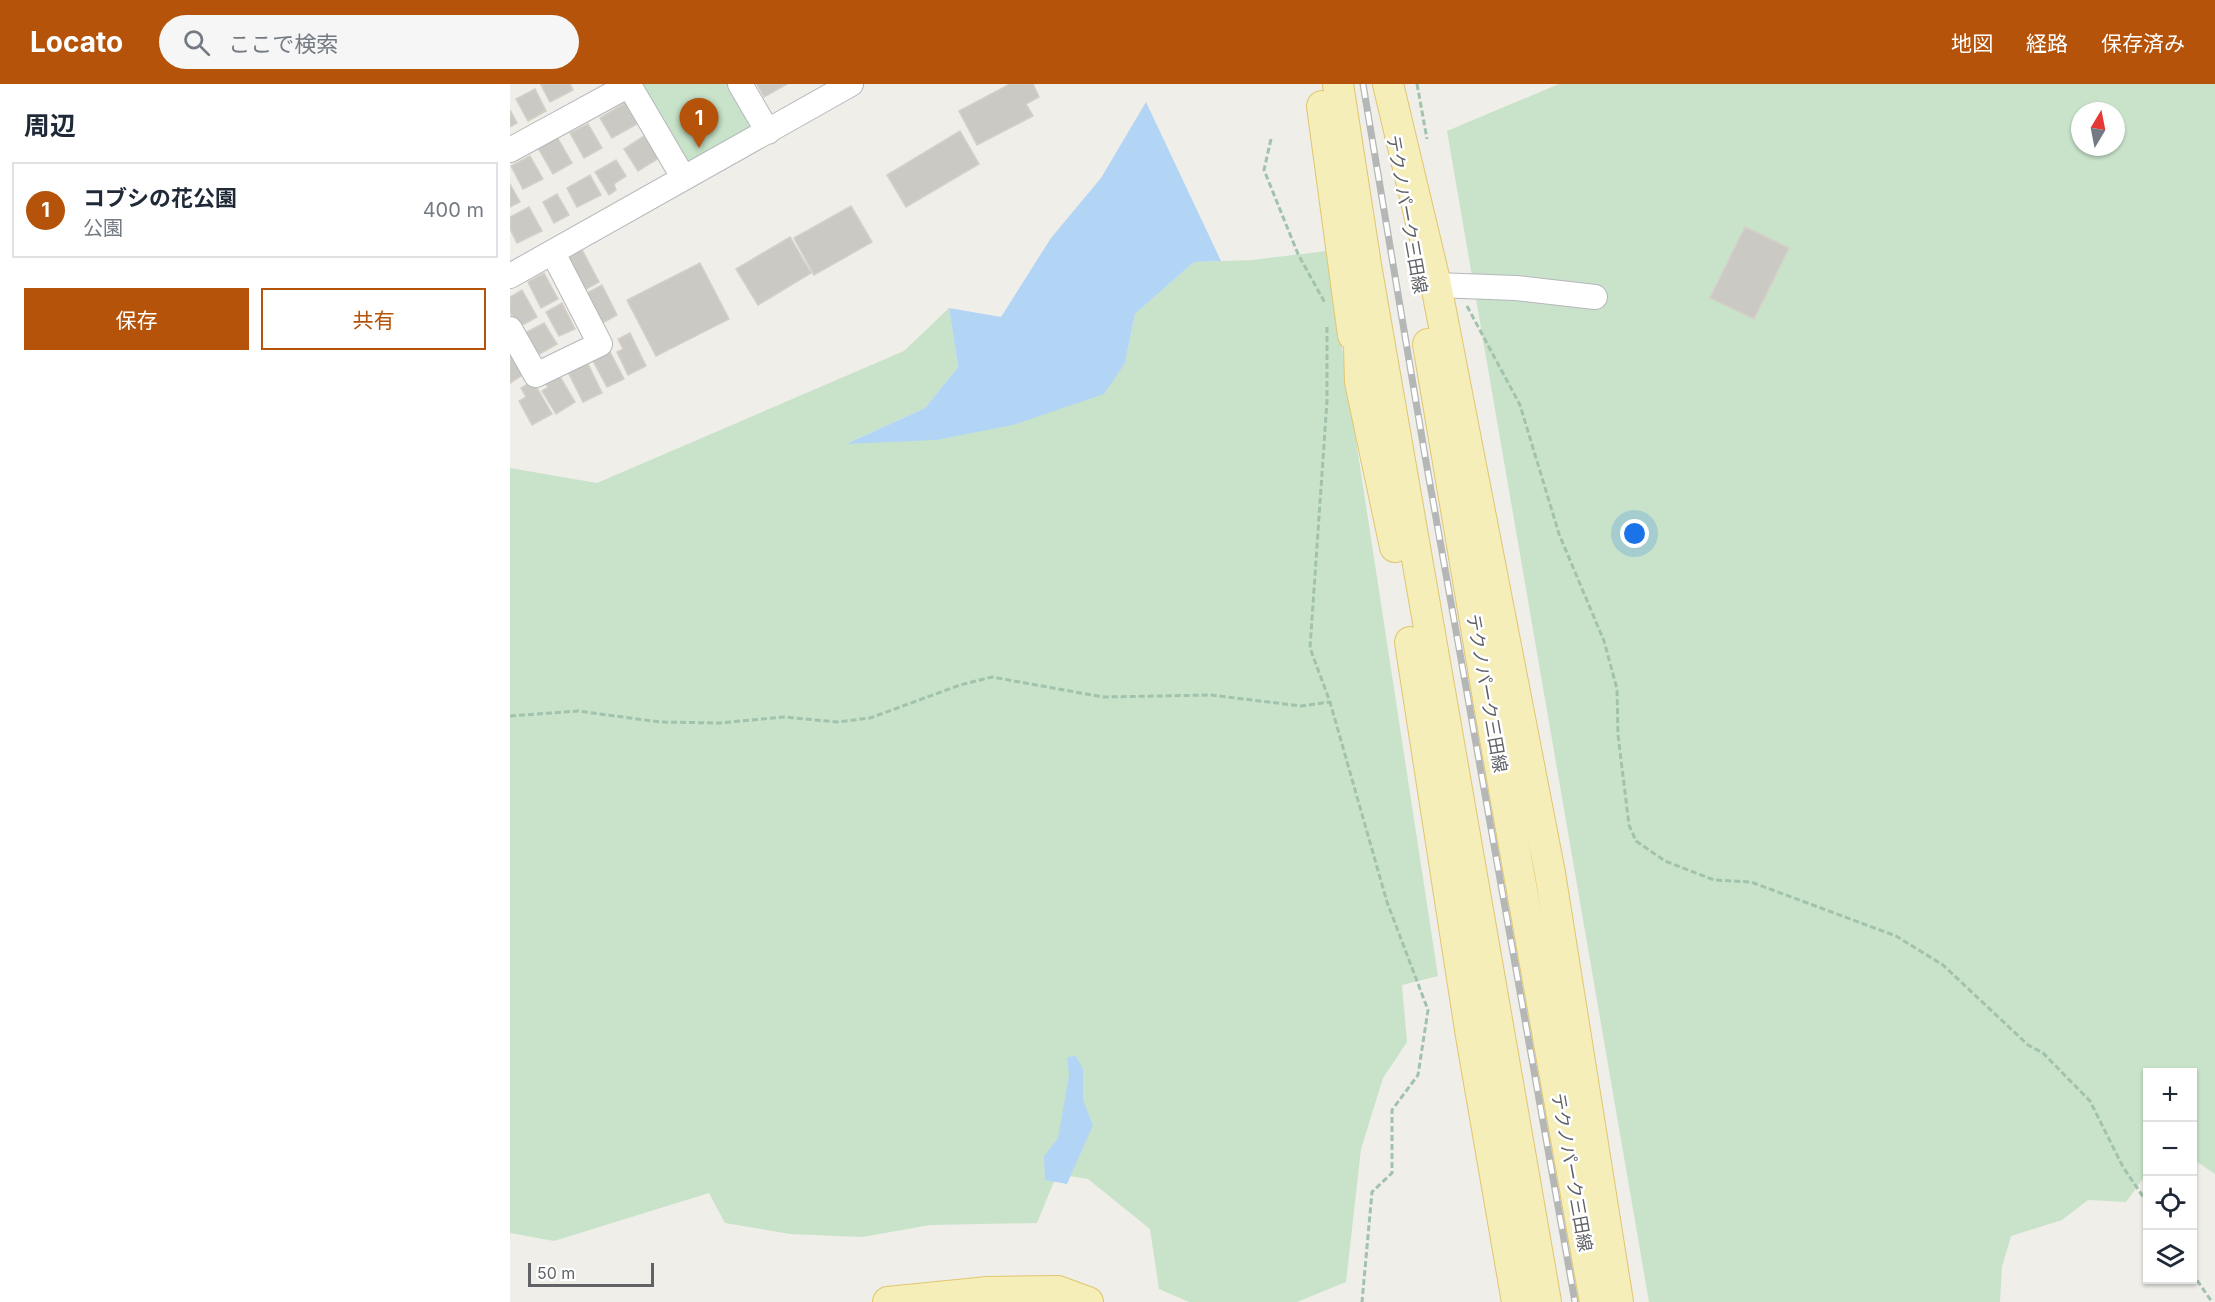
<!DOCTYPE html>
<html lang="ja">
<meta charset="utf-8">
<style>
:root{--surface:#fff;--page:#f6f6f7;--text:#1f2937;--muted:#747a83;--line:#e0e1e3;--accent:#b45309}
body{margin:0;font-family:Inter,"Noto Sans JP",sans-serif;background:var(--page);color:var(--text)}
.controls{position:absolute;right:18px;bottom:18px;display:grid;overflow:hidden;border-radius:0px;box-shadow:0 2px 4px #0004}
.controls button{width:54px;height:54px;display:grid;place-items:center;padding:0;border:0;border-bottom:2px solid var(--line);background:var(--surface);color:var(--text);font:30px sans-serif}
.compass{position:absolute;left:1561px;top:18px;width:54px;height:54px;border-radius:50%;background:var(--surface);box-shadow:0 2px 4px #0004;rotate:10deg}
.scale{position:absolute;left:18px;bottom:15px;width:126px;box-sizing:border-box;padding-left:6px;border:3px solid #606266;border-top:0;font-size:16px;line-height:21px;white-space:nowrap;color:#606266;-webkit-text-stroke:4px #fff;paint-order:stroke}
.you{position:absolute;left:1125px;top:450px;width:21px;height:21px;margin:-15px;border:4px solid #fff;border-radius:50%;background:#1a73e8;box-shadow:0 0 0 9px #1a73e833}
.badge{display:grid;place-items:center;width:39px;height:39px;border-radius:50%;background:var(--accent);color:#fff;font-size:20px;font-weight:700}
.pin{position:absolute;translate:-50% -50px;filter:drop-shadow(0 2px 3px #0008)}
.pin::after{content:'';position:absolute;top:32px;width:21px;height:18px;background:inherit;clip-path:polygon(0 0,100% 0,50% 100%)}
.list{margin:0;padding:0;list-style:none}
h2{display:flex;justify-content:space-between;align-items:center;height:78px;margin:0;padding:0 24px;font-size:26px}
h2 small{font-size:20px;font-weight:400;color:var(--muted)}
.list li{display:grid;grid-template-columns:39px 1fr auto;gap:18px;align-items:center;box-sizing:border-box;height:96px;margin:0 12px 12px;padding:0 12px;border:2px solid var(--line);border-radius:0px}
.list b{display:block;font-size:22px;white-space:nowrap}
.list p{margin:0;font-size:20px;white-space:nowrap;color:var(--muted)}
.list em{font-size:20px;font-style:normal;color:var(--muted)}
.actions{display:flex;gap:12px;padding:18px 24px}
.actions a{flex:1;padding:14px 0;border:2px solid var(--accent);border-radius:0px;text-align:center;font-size:21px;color:var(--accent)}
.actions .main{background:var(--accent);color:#fff}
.icon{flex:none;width:33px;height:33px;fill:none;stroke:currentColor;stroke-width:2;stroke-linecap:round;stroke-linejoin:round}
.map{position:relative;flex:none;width:1705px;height:1218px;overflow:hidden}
header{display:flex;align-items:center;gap:36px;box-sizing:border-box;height:84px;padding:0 30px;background:var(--accent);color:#fff}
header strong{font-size:28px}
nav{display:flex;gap:33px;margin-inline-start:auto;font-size:21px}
.search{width:420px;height:54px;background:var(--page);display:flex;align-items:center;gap:15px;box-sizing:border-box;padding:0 21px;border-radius:33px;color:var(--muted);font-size:22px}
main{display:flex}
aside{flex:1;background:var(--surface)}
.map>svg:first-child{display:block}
</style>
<header>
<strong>Locato</strong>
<div class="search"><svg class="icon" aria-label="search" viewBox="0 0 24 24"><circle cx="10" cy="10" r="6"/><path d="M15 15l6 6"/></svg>ここで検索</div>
<nav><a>地図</a><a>経路</a><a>保存済み</a></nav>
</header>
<main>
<aside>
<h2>周辺<small></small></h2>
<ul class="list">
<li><span class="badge">1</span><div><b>コブシの花公園</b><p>公園</p></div><em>400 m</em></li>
</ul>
<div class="actions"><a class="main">保存</a><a>共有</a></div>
</aside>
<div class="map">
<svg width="1705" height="1218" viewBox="0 0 1705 1218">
<rect width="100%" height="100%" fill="#efeee8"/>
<path fill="#c8e3ca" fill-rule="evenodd" d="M 126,0 L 228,0 L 253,41 L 176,86 Z
M 1049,0 L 1705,0 L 1705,1090 L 1683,1075 L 1682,988 L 1638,988 L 1637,1089 L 1616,1118 L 1578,1116 L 1552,1136 L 1501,1152 L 1492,1183 L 1490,1218 L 1139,1218 L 937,47 ZM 1570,27 L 1606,27 L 1606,63 L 1570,63 Z
M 817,167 L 928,892 L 892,901 L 897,958 L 873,994 L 851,1065 L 836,1198 L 787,1218 L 679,1218 L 649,1205 L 640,1145 L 578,1095 L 547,1090 L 527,1139 L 420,1141 L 352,1153 L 280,1150 L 215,1139 L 199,1109 L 44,1157 L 0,1149 L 0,384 L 87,399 L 394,267 L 439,224 L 448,283 L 415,324 L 338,359 L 615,279 L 625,230 L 684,178 L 742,176 Z"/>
<path fill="#b3d5f5" d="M 636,18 L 711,177 L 684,178 L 625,230 L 615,279 L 594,310 L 503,341 L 426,356 L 336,360 L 415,324 L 448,283 L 439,224 L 491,233 L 541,154 L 591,94 Z
M 566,972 L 573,985 L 573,1016 L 583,1041 L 557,1100 L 535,1096 L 534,1072 L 548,1054 L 559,991 L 557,973 Z"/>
<path fill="#cbc9c4" stroke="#d4d0c7" stroke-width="1.5" d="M 34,0 L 60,0 L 63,6 L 40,18 L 31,1 Z
M 247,0 L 277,0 L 254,13 Z
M 500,0 L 523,0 L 529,13 L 516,20 L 523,32 L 467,61 L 449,27 Z
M 25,5 L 36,27 L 18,37 L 6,15 Z
M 115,19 L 127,40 L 102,54 L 90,34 Z
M 0,26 L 7,39 L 0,43 Z
M 78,40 L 92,64 L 74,74 L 60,49 Z
M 450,47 L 469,80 L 396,123 L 377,91 Z
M 134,52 L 149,74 L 128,87 L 114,65 Z
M 47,53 L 62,79 L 43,90 L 28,64 Z
M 20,72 L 33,95 L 13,105 L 1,82 Z
M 106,76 L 116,92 L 104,100 L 106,106 L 99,111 L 85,88 Z
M 80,91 L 91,111 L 67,123 L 57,104 Z
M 0,100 L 10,118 L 0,123 Z
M 47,110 L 59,131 L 44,139 L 33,118 Z
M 341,122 L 362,158 L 304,191 L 284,154 Z
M 19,123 L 32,147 L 7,159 L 0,145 L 0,133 Z
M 1235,143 L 1279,164 L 1244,235 L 1200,214 Z
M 280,153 L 301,189 L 248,221 L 226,185 Z
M 70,162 L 89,198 L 69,209 L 49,173 Z
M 190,179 L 219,235 L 146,272 L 117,216 Z
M 34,189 L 48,215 L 31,224 L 18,198 Z
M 92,201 L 107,231 L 89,241 L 73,211 Z
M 12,206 L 27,233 L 9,243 L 0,228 L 0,213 Z
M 52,219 L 65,245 L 49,252 L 36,228 Z
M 34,239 L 47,260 L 28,271 L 15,249 Z
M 120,249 L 136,282 L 118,291 L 107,268 L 113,265 L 108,255 Z
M 0,259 L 14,290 L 0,299 Z
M 98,264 L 114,295 L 97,303 L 81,273 Z
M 77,278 L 92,309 L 73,318 L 58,288 Z
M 49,291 L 65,318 L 46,330 L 32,307 L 38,303 L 35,299 Z
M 23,297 L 42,330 L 22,341 L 9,317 L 16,313 L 11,304 Z"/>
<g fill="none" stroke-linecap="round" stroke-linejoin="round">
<g stroke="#b5b7bb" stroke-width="26">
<path id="minor" d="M 230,0 L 258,48
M 0,66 L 119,1 L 173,93
M 0,192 L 341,0
M 926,201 L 1006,204 L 1085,213
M 0,245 L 26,291 L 90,260 L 43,169"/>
</g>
<g stroke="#e0c670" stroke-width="32">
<path id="major" d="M 828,0 L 856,181 L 1036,1218
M 878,0 L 926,201 L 1040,789 L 1108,1218
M 812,22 L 843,251
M 848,227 L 850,298 L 885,463
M 918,260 L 981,632 L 1085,1218
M 900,558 L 961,952 L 1007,1218
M 378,1218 L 478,1208 L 548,1207 L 578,1218"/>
</g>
<path stroke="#a1c2ac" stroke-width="3" stroke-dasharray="6 3" stroke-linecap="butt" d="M 907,0 L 917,55
M 761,55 L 754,86 L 788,170 L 815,219
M 957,222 L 1010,321 L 1049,450 L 1094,557 L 1107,605 L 1108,651 L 1119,741 L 1126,757 L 1155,777 L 1204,796 L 1241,798 L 1386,852 L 1433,881 L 1518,961 L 1533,969 L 1580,1017 L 1613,1083 L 1638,1120
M 817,243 L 817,317 L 800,564 L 820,618 L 877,818 L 918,926 L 908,991 L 882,1026 L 882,1089 L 862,1108 L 852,1218
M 0,632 L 68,627 L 150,638 L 209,639 L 274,633 L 327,638 L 360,634 L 450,601 L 482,593 L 593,613 L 701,611 L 791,622 L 820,618
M 1682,1189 L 1702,1218"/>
<use href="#minor" stroke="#fff" stroke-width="24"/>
<use href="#major" stroke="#f5eeb8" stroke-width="30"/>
<g stroke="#b5b6b6" stroke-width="7">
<path id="rail" d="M 853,0 L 915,372 L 1065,1218"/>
</g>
<use href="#rail" stroke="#fff" stroke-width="4.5" stroke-dasharray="14" stroke-linecap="butt"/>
</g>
<g text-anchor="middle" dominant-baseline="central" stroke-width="5" stroke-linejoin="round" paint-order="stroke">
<g font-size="18" fill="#606266" stroke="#fff">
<text transform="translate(897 130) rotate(80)">テクノパーク三田線</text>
<text transform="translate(977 609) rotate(80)">テクノパーク三田線</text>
<text transform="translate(1062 1088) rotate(80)">テクノパーク三田線</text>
</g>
</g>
</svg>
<div class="controls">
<button>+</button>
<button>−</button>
<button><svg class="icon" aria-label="locate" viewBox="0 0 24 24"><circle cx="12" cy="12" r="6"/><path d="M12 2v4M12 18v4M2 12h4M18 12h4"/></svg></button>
<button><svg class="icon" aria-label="layers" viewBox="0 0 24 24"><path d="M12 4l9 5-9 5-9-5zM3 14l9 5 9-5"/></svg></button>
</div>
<svg class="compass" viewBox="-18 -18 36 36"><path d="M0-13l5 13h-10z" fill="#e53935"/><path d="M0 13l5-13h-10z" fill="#747a83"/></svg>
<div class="scale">50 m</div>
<div class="you"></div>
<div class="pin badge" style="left:189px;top:64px">1</div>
</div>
</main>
